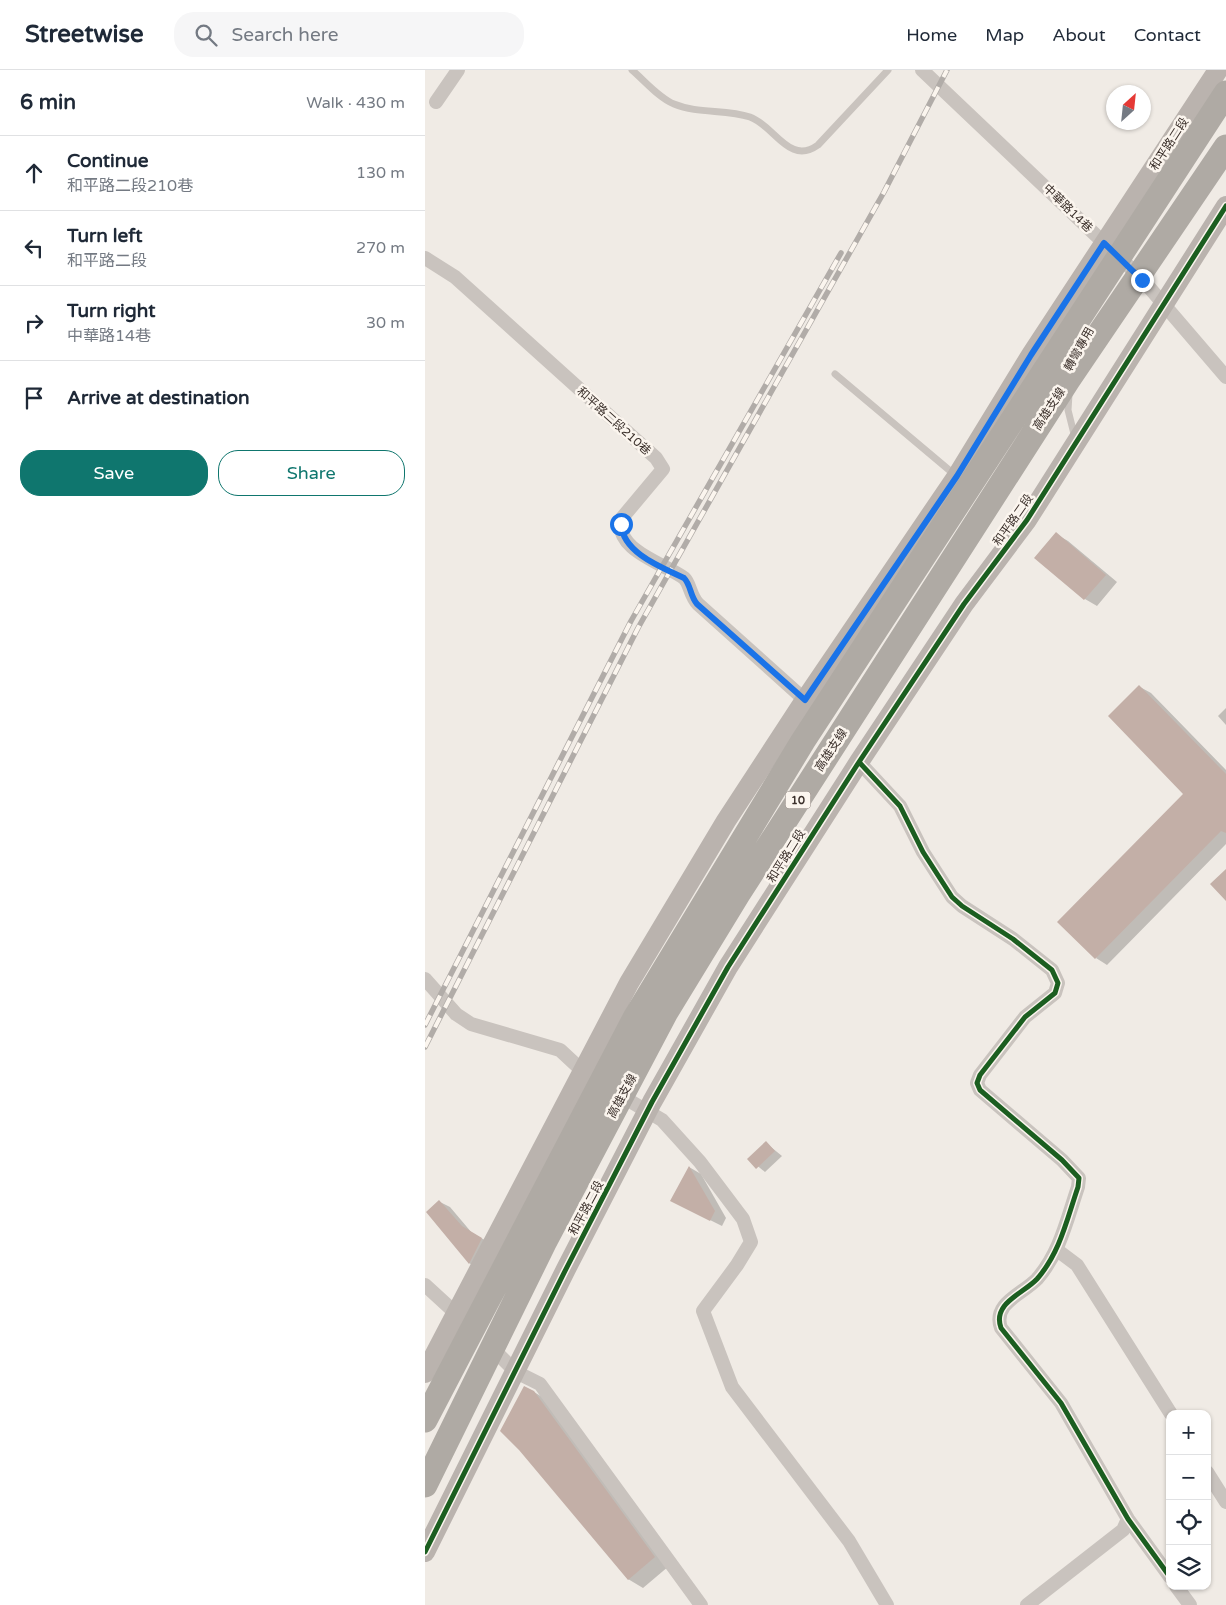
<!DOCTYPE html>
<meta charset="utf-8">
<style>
:root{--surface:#fff;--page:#f6f6f7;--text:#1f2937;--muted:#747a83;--line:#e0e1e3;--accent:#0f766e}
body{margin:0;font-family:"Varela Round","Noto Sans TC",sans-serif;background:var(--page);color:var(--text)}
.controls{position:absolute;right:15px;bottom:15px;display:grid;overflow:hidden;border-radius:10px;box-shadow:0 1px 4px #0004}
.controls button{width:45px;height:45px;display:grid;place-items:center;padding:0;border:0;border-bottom:1px solid var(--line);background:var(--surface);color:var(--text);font:25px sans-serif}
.compass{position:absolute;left:681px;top:15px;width:45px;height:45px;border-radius:50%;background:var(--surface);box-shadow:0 1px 4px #0004;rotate:27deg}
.stop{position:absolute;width:15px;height:15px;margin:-11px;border:4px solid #1a73e8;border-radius:50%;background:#fff}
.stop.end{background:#1a73e8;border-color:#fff;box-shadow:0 1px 5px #0008}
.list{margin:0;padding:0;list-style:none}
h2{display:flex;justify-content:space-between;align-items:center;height:65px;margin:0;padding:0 20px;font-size:21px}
h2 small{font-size:16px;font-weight:400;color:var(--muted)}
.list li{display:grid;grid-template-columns:32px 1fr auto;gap:15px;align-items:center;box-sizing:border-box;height:75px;padding:0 20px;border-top:1px solid var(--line)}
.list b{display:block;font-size:19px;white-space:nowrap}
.list p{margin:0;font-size:16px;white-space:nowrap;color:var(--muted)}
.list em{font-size:16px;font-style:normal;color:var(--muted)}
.actions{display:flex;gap:10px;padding:15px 20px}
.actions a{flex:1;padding:11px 0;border:1px solid var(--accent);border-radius:20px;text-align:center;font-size:18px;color:var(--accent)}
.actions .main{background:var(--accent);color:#fff}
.icon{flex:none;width:28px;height:28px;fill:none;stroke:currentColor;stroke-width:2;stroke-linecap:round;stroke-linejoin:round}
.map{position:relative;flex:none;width:801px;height:1535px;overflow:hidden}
header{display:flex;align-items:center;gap:30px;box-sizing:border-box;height:70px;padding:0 25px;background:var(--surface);border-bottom:1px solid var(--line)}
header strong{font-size:24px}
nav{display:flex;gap:28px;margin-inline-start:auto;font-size:18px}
.search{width:350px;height:45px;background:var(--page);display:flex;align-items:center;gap:12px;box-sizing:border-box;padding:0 18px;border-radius:20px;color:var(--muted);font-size:19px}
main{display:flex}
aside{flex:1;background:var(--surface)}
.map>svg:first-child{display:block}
</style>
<header>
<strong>Streetwise</strong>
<div class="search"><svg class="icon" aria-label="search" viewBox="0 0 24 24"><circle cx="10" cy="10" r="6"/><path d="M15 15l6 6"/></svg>Search here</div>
<nav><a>Home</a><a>Map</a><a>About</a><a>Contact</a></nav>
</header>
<main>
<aside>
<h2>6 min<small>Walk · 430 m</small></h2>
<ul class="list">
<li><svg class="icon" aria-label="ahead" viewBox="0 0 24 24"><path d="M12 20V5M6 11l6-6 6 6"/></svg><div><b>Continue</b><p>和平路二段210巷</p></div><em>130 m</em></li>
<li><svg class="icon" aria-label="left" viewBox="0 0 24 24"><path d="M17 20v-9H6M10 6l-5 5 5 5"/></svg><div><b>Turn left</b><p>和平路二段</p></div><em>270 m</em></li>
<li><svg class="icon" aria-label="right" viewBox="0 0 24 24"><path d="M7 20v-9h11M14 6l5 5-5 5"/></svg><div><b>Turn right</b><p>中華路14巷</p></div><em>30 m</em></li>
<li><svg class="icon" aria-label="arrive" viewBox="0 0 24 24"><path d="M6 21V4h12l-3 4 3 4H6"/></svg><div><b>Arrive at destination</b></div></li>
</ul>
<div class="actions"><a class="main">Save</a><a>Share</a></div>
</aside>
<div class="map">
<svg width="801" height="1535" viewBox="0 0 801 1535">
<rect width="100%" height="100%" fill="#f0ebe5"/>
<path fill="#0003" d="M 631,464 L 643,471 L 692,512 L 672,536 L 660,529 L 611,488 Z
M 715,617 L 726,623 L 801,700 L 801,774 L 682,895 L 671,888 L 760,724 Z
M 801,638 L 801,655 L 793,646 Z
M 341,1073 L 357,1086 L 340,1102 L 324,1089 Z
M 264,1097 L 276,1104 L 301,1148 L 297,1156 L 259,1137 Z
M 15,1132 L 25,1137 L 47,1163 L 67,1174 L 54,1199 L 44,1193 Z
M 109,1322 L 124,1331 L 244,1496 L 218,1518 L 203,1509 L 95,1379 Z"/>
<path fill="#c3afa7" d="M 631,462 L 681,505 L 659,530 L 609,488 Z
M 714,615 L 801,704 L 801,763 L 796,761 L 670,889 L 632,852 L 758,724 L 683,646 Z
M 801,799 L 801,831 L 785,814 Z
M 341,1071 L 350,1081 L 331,1099 L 322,1089 Z
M 264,1096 L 290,1141 L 285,1151 L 245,1131 Z
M 14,1130 L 37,1156 L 57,1168 L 44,1194 L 1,1142 Z
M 99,1316 L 109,1321 L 230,1487 L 203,1510 L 94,1380 L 75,1361 Z"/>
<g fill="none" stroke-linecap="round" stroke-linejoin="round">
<path stroke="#c9c3be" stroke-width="7" d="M 207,0 C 220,11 234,28 249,34 C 273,44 301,39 325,47 C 350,56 364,96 393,75 L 463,0
M 410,304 L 530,405
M 644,324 L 643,340 L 650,368"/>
<path stroke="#c9c3be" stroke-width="14" d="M 497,0 L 717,209 L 801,307
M 11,32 L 33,0
M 0,188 L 30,207 L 231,388 L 238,399 L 197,448 C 187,480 241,494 259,508 C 265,513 265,526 273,534 L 380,630
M 434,692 L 475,736 L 498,782 L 527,827 L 537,836 L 588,869 L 627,900 L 633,913 L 630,923 L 600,947 L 555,1005 L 552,1013 L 555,1020 L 637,1090 L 654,1108 L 653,1117 C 642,1149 635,1183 612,1209 C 598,1224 567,1233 576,1258 L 636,1333 L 703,1449 L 745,1507
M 0,909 L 31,944 L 46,954 L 135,980 L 163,1006
M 193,1024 L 237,1050 L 275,1092 L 318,1149 L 326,1172 L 312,1195 L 278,1241 L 307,1317 L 424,1471 L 462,1535
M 632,1180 L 652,1195 L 746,1344
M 0,1215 L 36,1248
M 64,1275 L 91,1302 L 115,1314 L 276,1535
M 782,1402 L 801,1432
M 751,1516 L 765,1535
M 602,1535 L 698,1460 L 703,1449"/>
<path stroke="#bab3ae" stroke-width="20" d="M 0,1303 L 204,913 L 301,751 L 380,630 L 532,406 L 606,285 L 793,0
M 0,1482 L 141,1199 L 227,1032 L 303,897 L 434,692 L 539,534 L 602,450 L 801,136"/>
<g stroke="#b1aca8" stroke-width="5.5">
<path id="rail" d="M 0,955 L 206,551 L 416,183
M 0,977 L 213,558 L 459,122 L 522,0"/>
</g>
<use href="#rail" stroke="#fbf5ee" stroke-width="4" stroke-dasharray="11" stroke-linecap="butt"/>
<path stroke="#afaaa4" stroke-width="25" d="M 0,1350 L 210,948 L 378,671 L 801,23
M 0,1415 L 119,1173 L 241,942 L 313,824 L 643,310 L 801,77"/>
<g stroke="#fbf5ee" stroke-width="8">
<path id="cycleway" d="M 434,692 L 475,736 L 498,782 L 527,827 L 537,836 L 588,869 L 627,900 L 633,913 L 630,923 L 600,947 L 555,1005 L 552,1013 L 555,1020 L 637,1090 L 654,1108 L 653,1117 C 642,1149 635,1183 612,1209 C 598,1224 567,1233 576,1258 L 636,1333 L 703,1449 L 745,1507
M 0,1482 L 141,1199 L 227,1032 L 303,897 L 434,692 L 539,534 L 602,450 L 801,136"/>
</g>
<use href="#cycleway" stroke="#1b5e20" stroke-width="5"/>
</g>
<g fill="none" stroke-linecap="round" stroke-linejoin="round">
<path stroke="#1a73e8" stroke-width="6" d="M 196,454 C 198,483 236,497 259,508 C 266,515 265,526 272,534 L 380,630 L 532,406 L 606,285 L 679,173 L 717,210"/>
</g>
<g text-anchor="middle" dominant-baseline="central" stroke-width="5" stroke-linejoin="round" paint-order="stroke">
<rect fill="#fbf5ee" stroke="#756b66" stroke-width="1" x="360.5" y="721.5" width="25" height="17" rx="4"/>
<g font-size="11" font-weight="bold" fill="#3b302b">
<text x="373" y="730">10</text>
</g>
<g font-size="12" fill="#3b302b" stroke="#fbf5ee">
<text transform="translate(744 74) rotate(-57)">和平路二段</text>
<text transform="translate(643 138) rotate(44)">中華路14巷</text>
<text transform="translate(654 279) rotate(-61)">轉彎專用</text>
<text transform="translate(624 339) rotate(-57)">高雄支線</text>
<text transform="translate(189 351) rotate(42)">和平路二段210巷</text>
<text transform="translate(588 450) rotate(-55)">和平路二段</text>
<text transform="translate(406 680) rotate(-57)">高雄支線</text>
<text transform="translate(361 786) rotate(-58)">和平路二段</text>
<text transform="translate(197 1026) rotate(-62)">高雄支線</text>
<text transform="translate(161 1138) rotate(-62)">和平路二段</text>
</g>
</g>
</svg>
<div class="controls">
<button>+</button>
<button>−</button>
<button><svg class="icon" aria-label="locate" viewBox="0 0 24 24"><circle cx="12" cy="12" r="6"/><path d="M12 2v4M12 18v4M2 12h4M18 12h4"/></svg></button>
<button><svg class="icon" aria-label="layers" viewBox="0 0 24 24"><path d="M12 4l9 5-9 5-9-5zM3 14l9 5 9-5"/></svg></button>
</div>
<svg class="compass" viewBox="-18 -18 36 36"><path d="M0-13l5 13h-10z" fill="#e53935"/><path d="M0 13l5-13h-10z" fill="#747a83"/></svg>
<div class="stop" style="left:196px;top:454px"></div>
<div class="stop end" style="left:717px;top:210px"></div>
</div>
</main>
